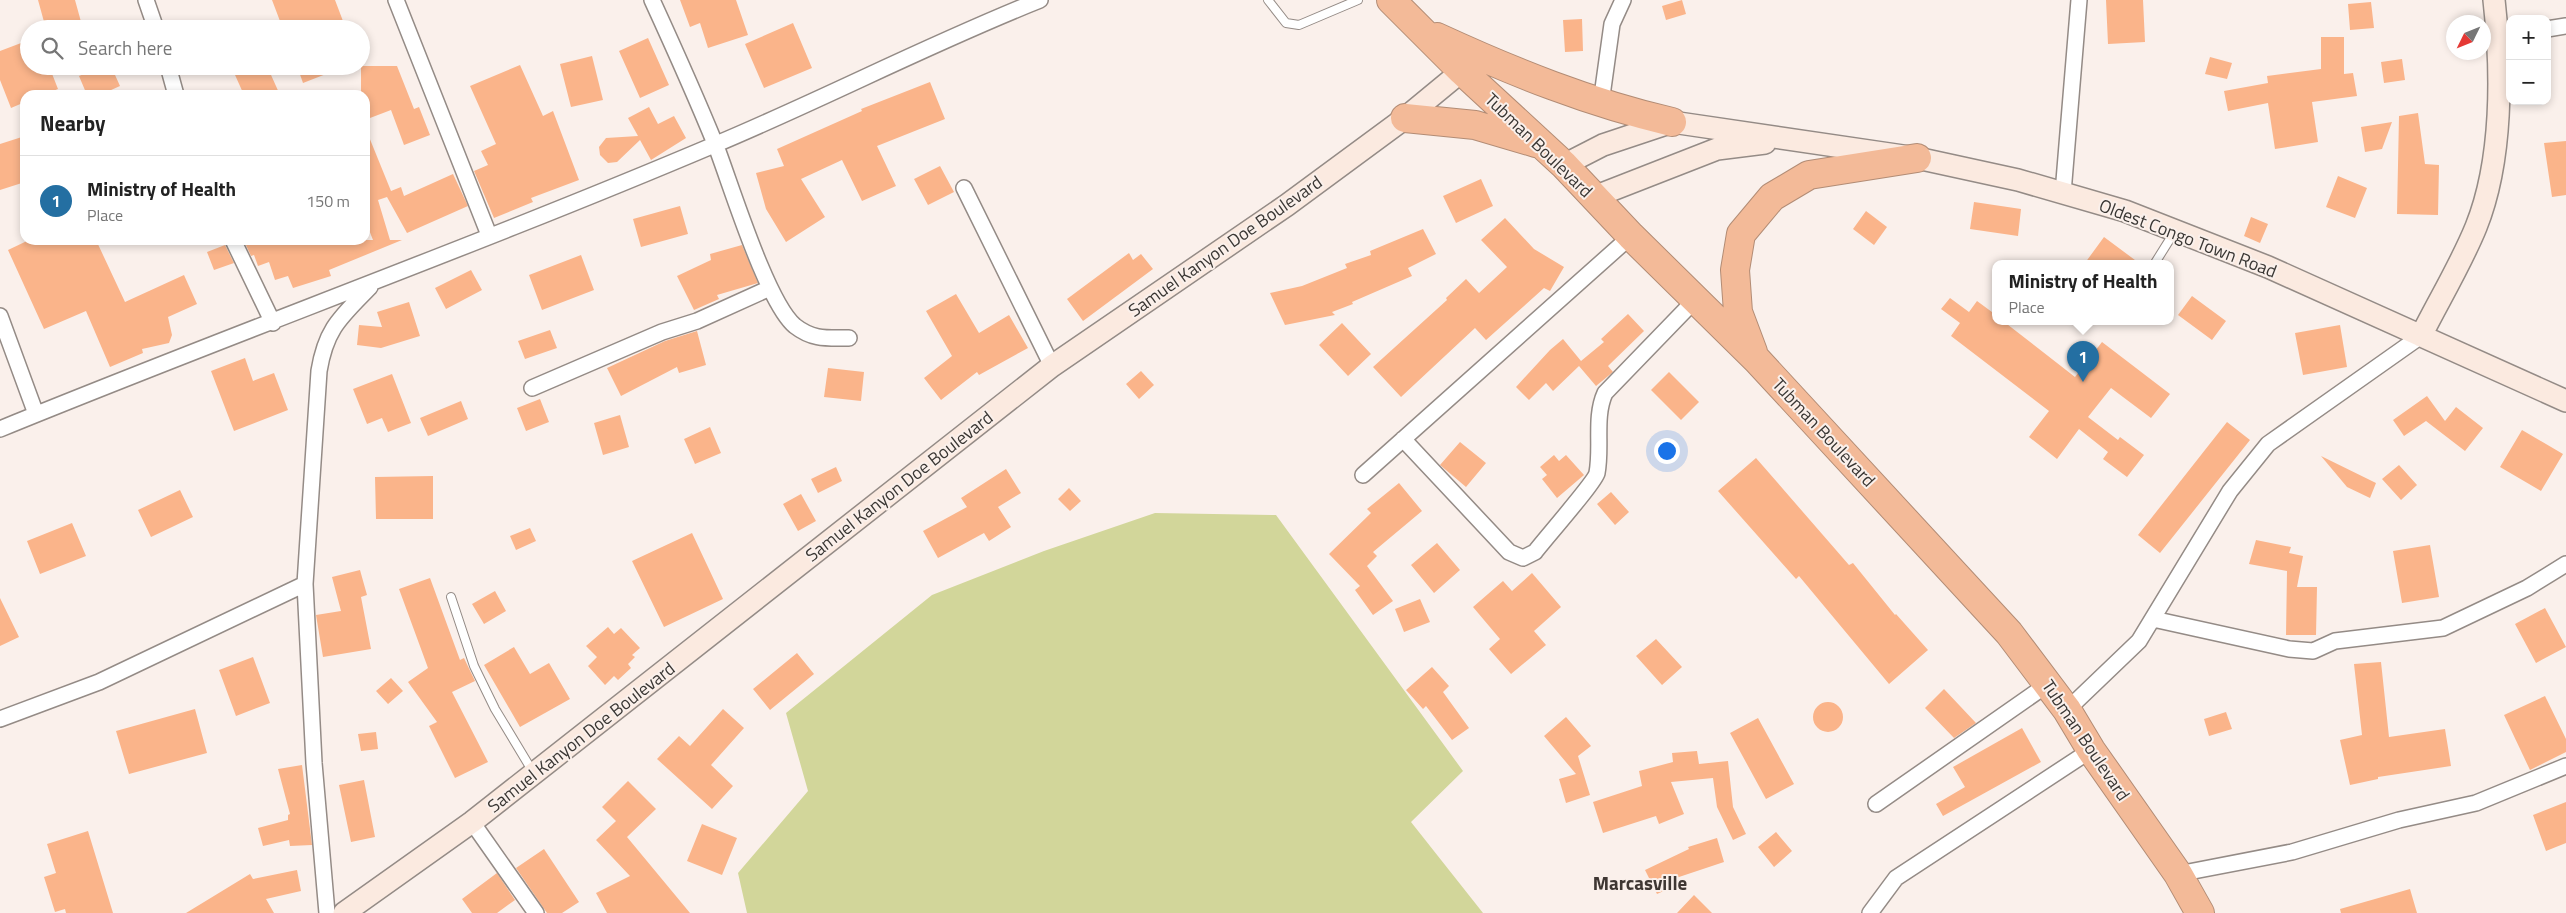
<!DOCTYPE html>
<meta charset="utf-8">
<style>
:root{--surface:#fff;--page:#f2f2f2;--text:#222;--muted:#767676;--line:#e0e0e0;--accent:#246fa2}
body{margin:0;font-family:"Titillium Web",sans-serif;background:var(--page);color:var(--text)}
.controls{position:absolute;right:15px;top:15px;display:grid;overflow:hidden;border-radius:10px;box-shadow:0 2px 8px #0003}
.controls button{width:45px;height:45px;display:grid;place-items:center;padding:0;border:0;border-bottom:1px solid var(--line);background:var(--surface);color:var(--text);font:25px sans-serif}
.compass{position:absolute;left:2446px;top:15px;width:45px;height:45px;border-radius:50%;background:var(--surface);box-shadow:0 2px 8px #0003;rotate:227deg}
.you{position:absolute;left:1666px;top:450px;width:18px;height:18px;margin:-12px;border:4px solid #fff;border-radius:50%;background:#1a73e8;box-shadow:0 0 0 8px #1a73e833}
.badge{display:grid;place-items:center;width:32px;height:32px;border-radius:50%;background:var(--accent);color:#fff;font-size:16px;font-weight:700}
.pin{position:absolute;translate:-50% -41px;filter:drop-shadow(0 1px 2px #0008)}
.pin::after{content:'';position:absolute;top:26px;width:18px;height:15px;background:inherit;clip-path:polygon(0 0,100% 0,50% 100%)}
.popup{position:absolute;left:1992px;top:260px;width:182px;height:65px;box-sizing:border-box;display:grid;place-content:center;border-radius:10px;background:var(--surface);filter:drop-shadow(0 1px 4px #0005);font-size:16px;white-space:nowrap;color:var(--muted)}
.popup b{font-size:19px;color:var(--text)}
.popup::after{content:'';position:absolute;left:50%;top:100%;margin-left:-10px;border:10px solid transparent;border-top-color:var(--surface)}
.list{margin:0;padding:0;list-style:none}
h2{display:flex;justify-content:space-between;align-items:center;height:65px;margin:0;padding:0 20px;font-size:21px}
h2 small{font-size:16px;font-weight:400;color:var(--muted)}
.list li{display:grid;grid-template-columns:32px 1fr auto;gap:15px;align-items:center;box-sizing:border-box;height:90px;padding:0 20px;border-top:1px solid var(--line)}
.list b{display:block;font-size:19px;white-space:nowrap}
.list p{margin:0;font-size:16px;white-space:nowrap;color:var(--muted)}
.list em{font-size:16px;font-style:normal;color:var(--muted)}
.icon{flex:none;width:28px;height:28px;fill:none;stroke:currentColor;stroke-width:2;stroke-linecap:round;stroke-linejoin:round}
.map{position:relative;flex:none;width:2566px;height:913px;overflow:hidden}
.search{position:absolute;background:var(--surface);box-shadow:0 2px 8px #0003;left:20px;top:20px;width:350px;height:55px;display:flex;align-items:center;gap:12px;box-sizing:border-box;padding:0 18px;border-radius:28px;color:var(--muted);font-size:19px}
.panel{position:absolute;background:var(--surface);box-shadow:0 2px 8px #0003;left:20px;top:90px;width:350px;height:155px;border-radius:15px}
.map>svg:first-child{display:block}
</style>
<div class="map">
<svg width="2566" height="913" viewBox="0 0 2566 913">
<rect width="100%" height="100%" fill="#faf0eb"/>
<path fill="#d2d69a" d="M 1155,513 L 1276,515 L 1463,771 L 1411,822 L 1483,913 L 747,913 L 738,873 L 808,791 L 786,713 L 932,595 L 1044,551 Z"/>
<path fill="#fab48a" d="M 38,0 L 75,0 L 83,29 L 46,29 Z
M 272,0 L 335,0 L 346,29 L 283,29 Z
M 680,0 L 736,0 L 748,35 L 708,48 L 700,23 L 690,27 Z
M 1682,0 L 1686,14 L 1666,20 L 1662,6 Z
M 2106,0 L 2143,0 L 2145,42 L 2108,44 Z
M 2371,2 L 2374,28 L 2350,30 L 2348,4 Z
M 1582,19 L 1583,51 L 1565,52 L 1563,20 Z
M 793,23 L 812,68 L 764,88 L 745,44 Z
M 2321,37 L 2344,37 L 2344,74 L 2353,73 L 2357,96 L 2312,102 L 2318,142 L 2275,149 L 2268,103 L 2228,111 L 2224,91 L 2268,83 L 2267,76 L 2321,69 Z
M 648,38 L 669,85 L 640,98 L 619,51 Z
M 29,40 L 29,66 L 49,66 L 58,89 L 43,95 L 25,95 L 25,102 L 11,108 L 0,80 L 0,51 Z
M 592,56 L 603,100 L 571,107 L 560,64 Z
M 2210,57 L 2232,63 L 2227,79 L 2205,74 Z
M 2402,59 L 2405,80 L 2384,83 L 2381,62 Z
M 520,65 L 543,116 L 553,111 L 579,180 L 531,198 L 533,202 L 494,218 L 474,171 L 488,165 L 481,151 L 496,144 L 470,86 Z
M 103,66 L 111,66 L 120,86 L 100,95 L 87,95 L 79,76 Z
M 231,66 L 267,66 L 280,95 L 244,95 Z
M 297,66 L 343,66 L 344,67 L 303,83 Z
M 361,66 L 397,66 L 414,109 L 419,107 L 430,135 L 404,145 L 391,110 L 370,118 L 365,105 L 365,95 L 361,95 Z
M 930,82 L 945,119 L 877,146 L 896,186 L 862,201 L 842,160 L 801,179 L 825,217 L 786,242 L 766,209 L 756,173 L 784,166 L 777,149 L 862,111 L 861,109 Z
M 649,107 L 658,124 L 674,116 L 686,138 L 651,160 L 640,140 L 617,162 L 608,163 L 600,155 L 599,147 L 606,138 L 638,136 L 628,118 Z
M 2418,113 L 2425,164 L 2439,165 L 2438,215 L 2397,214 L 2399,116 Z
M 2392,122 L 2382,149 L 2365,152 L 2361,127 Z
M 365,127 L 391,191 L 401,187 L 404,196 L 453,174 L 468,206 L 407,233 L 387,197 L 378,200 L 390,240 L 402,240 L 329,270 L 331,276 L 293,288 L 288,276 L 275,280 L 269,262 L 258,266 L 254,255 L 251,256 L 245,243 L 249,240 L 373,240 L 365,220 Z
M 25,136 L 25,182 L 0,190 L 0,144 Z
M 2566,141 L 2566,195 L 2552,197 L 2544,143 Z
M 940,166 L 954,192 L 928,205 L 914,179 Z
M 2338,176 L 2367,188 L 2355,218 L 2326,207 Z
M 1481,179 L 1493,206 L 1456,223 L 1443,196 Z
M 1974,202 L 2021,209 L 2018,236 L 1970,229 Z
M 680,206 L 688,234 L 641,247 L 633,219 Z
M 1866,211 L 1887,227 L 1874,245 L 1853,229 Z
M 2251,217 L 2268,224 L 2260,243 L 2244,236 Z
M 1505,218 L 1534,249 L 1564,267 L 1550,291 L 1544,288 L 1486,340 L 1475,328 L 1401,397 L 1373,367 L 1447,300 L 1446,298 L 1466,279 L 1479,293 L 1507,267 L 1481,240 Z
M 1423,229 L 1436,254 L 1408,268 L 1412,276 L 1352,302 L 1353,304 L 1332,312 L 1335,315 L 1285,325 L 1270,293 L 1302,286 L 1347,268 L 1345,264 L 1371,255 L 1370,251 Z
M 2104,237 L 2139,263 L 2085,263 Z
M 29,240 L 96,240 L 125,302 L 184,275 L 197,304 L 168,317 L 172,335 L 169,343 L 142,349 L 143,353 L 110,367 L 86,311 L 44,329 L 8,250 Z
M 225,245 L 234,263 L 214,270 L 207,252 Z
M 742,245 L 758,283 L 717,295 L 719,299 L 694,310 L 677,276 L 711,260 L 710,254 Z
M 1129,253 L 1133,260 L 1141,254 L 1153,269 L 1083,321 L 1067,299 Z
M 581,255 L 594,290 L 542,310 L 529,275 Z
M 471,270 L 482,290 L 446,309 L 435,288 Z
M 956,294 L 979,333 L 1009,315 L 1028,348 L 979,375 L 977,372 L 941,400 L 924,378 L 952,356 L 926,311 Z
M 2192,296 L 2226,321 L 2212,340 L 2178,315 Z
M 1950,298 L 1969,312 L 1977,301 L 1996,315 L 1996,321 L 2003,321 L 2075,377 L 2102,342 L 2170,394 L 2151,418 L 2111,388 L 2088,417 L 2118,440 L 2120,437 L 2144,455 L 2127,477 L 2103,459 L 2108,452 L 2079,429 L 2057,459 L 2029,437 L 2049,411 L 1951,336 L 1960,323 L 1941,309 Z
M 409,302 L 420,336 L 381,348 L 357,345 L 359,325 L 382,327 L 377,312 Z
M 1628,314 L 1644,331 L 1608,366 L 1613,372 L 1596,386 L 1579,366 L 1553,391 L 1546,383 L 1529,400 L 1516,387 L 1550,350 L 1563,339 L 1581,361 L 1604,342 L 1601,339 Z
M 1342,323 L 1371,354 L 1348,376 L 1319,345 Z
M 2340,325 L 2347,367 L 2303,375 L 2295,333 Z
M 550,330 L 557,348 L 525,359 L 518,341 Z
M 697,331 L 706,365 L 679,373 L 677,367 L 621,396 L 607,368 L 665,341 Z
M 245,358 L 253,381 L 274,373 L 288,410 L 234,431 L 211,371 Z
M 828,368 L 864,372 L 861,401 L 824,397 Z
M 1141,371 L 1154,385 L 1139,399 L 1126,384 Z
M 1669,372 L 1699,402 L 1681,420 L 1651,390 Z
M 392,374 L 411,423 L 388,432 L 382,418 L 367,424 L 353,389 Z
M 2427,396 L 2445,421 L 2456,407 L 2483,428 L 2465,451 L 2426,421 L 2404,436 L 2393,420 Z
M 540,399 L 549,422 L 526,431 L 517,408 Z
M 461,401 L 468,419 L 428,436 L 420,418 Z
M 620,415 L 629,447 L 603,455 L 594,423 Z
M 2227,422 L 2250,440 L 2160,553 L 2138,535 Z
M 710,427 L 721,453 L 695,464 L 684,439 Z
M 2522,430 L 2563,454 L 2541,491 L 2500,467 Z
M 1460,442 L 1486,463 L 1466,487 L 1440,465 Z
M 1554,455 L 1559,461 L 1566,455 L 1584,475 L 1557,498 L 1542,479 L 1547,475 L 1540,467 Z
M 2321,456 L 2376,483 L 2370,498 L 2347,487 Z
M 1756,458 L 1849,565 L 1853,563 L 1895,615 L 1896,614 L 1928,650 L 1889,684 L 1799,576 L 1796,579 L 1718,491 Z
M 2399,465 L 2417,485 L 2401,500 L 2382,479 Z
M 836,467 L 842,481 L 818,493 L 811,479 Z
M 1006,469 L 1021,493 L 998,507 L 1011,527 L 989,541 L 984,533 L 938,558 L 923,531 L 967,507 L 961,498 Z
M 433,476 L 433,519 L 376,519 L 375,477 Z
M 1399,483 L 1422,511 L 1373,552 L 1377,556 L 1367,566 L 1393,601 L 1373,615 L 1355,590 L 1360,586 L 1329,554 L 1371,513 L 1367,509 Z
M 1069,488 L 1081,501 L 1070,511 L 1058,499 Z
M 180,490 L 193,517 L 151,537 L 138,510 Z
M 1611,492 L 1629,512 L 1615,525 L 1597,504 Z
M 801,494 L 816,521 L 798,531 L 783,504 Z
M 72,523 L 86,556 L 40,574 L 27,541 Z
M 530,528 L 536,541 L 516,550 L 510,536 Z
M 692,533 L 723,599 L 664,627 L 632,561 Z
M 2256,540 L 2291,547 L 2289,553 L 2303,556 L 2297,587 L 2317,587 L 2316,635 L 2286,635 L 2287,571 L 2249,564 Z
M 1437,543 L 1460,570 L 1434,593 L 1411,565 Z
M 2430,545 L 2439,597 L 2402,603 L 2393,551 Z
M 360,570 L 367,595 L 361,597 L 371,649 L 323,657 L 316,615 L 341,611 L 332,577 Z
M 1532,573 L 1561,607 L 1534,631 L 1546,645 L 1511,674 L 1489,649 L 1500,639 L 1473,607 L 1503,581 L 1512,591 Z
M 430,578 L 460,660 L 464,658 L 475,681 L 452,692 L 488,762 L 455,778 L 429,726 L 437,722 L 408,682 L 428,668 L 399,589 Z
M 495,591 L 506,611 L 484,624 L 472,604 Z
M 0,598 L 19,637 L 0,646 Z
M 1420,599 L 1430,622 L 1404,632 L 1395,609 Z
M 2545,608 L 2566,647 L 2536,663 L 2515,624 Z
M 608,627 L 614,634 L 621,628 L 640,648 L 632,655 L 635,657 L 628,664 L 631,668 L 618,680 L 614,676 L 605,685 L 588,666 L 597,657 L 586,646 Z
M 1656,639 L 1682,667 L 1662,685 L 1636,656 Z
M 514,647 L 530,674 L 549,663 L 570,699 L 520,727 L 484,665 Z
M 797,653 L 814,674 L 770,710 L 753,689 Z
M 253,657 L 270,703 L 236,716 L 219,670 Z
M 2381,662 L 2389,737 L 2445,729 L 2451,766 L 2378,777 L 2378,779 L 2350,785 L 2340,740 L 2362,735 L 2354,664 Z
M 1432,667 L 1449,686 L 1443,692 L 1469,728 L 1452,740 L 1426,706 L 1423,709 L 1406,690 Z
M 391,678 L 403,691 L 388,704 L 376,691 Z
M 1944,689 L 1976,723 L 1954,738 L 1925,708 Z
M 2545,696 L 2566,739 L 2566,752 L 2530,770 L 2504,715 Z
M1813 717a15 15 0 1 1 30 0a15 15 0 1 1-30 0Z
M 195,709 L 207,753 L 129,774 L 116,731 Z
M 723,709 L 744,728 L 711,765 L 733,786 L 712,809 L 657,759 L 679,736 L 690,746 Z
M 2226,712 L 2232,729 L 2209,736 L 2204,719 Z
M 1566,717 L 1591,746 L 1578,756 L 1590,795 L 1566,803 L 1559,779 L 1576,774 L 1544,736 Z
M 1758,718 L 1794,784 L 1766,799 L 1730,733 Z
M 2022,728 L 2041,762 L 1943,816 L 1936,804 L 1965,787 L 1953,767 Z
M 376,732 L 378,749 L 361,751 L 358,734 Z
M 1697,751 L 1699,764 L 1728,761 L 1733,807 L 1746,834 L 1733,840 L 1717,807 L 1713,778 L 1671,782 L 1684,814 L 1659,824 L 1656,816 L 1603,833 L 1593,802 L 1642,786 L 1639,771 L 1673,762 L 1672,753 Z
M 302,765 L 312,845 L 290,846 L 289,840 L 263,846 L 258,828 L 288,820 L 288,815 L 290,814 L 278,769 Z
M 364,780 L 375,837 L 351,842 L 339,785 Z
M 628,781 L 656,809 L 627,837 L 690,913 L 607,913 L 596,893 L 630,876 L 596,840 L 616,821 L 602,807 Z
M 2566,802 L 2566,843 L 2546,851 L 2533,815 Z
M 702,824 L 737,838 L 722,875 L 687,861 Z
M 88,831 L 113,913 L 66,913 L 65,909 L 55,912 L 44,877 L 56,873 L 47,844 Z
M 1776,832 L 1792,851 L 1774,867 L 1758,847 Z
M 1717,838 L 1724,862 L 1676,878 L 1681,883 L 1657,894 L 1645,870 L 1689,849 L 1688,847 Z
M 544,849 L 579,902 L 562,913 L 547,913 L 516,868 Z
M 297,870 L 301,891 L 266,899 L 274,913 L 186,913 L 250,874 L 253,879 Z
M 497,873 L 515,900 L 497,913 L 472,913 L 462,899 Z
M 2410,889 L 2417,913 L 2341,913 L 2340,909 Z
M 1694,895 L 1712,913 L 1677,913 Z"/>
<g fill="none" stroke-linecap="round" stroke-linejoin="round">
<g stroke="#948b86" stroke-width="10">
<path id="lane" d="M 1268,0 L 1286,23 L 1299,25 L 1358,0
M 2155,263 L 2175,231
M 451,597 L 474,666 L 495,709 L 533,772"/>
</g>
<g stroke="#948b86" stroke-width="18">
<path id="street" d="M 146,0 L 156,29
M 396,0 L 489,235
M 652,0 C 674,48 696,97 716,146 C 731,185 767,303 795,326 C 813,340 827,338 849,338
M 2547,29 L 2566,26
M 168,66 L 176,95
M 1601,103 L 1612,24 L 1623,0
M 964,188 L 1052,366
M 2063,193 L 2079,0
M 233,240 L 273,323
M 0,316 L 36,414
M 532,388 L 662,332 L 697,321 L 770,288
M 0,429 C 237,332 478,245 714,145 C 824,99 929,44 1040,0
M 1403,439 L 1509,552 L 1523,558 L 1535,552 C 1544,540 1595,482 1597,473 C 1602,447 1594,417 1605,393 L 1695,300
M 1363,475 L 1631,236
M 2153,619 L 2289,649 L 2313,651 L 2335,641 L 2443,628 L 2527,588 L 2566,564
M 2067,710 L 2139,641 L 2230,491 L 2268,444 L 2421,336
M 0,719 L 99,682 L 305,584
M 1876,804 L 2048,684
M 472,822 L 536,913
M 2178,874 L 2292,852 L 2399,820 L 2476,803 L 2566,766
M 327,913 L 314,763 L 305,584 L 319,371 C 326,328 341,317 370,287
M 1870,913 L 1896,878 L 2091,750"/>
</g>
<g stroke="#948b86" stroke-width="24">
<path id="secondary" d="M 1564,165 L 1603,145 L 1672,122 L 1917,158 L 2018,180 L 2125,211 L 2268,267 L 2566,401
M 1594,197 L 1717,149 L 1765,143
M 2421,336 C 2439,300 2461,264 2476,227 C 2503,160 2502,71 2494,0
M 344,913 L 472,822 L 1052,366 L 1287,205 L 1405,118 L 1462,71"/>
</g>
<g stroke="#b28c75" stroke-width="30">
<path id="highway" d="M 1391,0 L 1462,71 L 1564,165 L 1631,236 L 1757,360 L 2009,633 L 2067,710 L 2091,750 L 2178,874 L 2200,913
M 1437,37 C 1513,72 1590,103 1672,122
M 1405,118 L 1475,125 L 1536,143
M 1753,352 L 1738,312 L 1735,270 L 1741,234 L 1772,197 L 1809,175 L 1917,158"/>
</g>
<use href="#lane" stroke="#fff" stroke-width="8"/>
<use href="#street" stroke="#fff" stroke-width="15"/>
<use href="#secondary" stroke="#fbeae0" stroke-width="21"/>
<use href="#highway" stroke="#f3ba98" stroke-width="28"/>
</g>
<g text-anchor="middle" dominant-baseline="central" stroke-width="4" stroke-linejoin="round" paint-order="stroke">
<g font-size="18" fill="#3a3734" stroke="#faf0eb">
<text transform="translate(1539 145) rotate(44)">Tubman Boulevard</text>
<text transform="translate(2188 238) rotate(21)">Oldest Congo Town Road</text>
<text transform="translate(1225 246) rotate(-35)">Samuel Kanyon Doe Boulevard</text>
<text transform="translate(1824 432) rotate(47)">Tubman Boulevard</text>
<text transform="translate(899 486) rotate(-38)">Samuel Kanyon Doe Boulevard</text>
<text transform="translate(581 737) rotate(-38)">Samuel Kanyon Doe Boulevard</text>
<text transform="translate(2086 740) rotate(56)">Tubman Boulevard</text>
</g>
<g font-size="19" font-weight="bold" fill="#3f3733" stroke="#faf0eb">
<text x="1640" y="882">Marcasville</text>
</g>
</g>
</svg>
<div class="controls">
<button>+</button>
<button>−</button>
</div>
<svg class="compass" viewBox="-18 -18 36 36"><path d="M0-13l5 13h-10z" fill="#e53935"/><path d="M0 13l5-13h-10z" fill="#767676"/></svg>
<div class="you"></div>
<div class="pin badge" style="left:2083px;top:382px">1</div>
<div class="popup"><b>Ministry of Health</b>Place</div>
<div class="search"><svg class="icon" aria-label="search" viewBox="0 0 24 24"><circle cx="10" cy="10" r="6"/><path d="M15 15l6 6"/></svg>Search here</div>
<section class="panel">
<h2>Nearby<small></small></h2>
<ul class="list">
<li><span class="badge">1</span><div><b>Ministry of Health</b><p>Place</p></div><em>150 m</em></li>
</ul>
</section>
</div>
